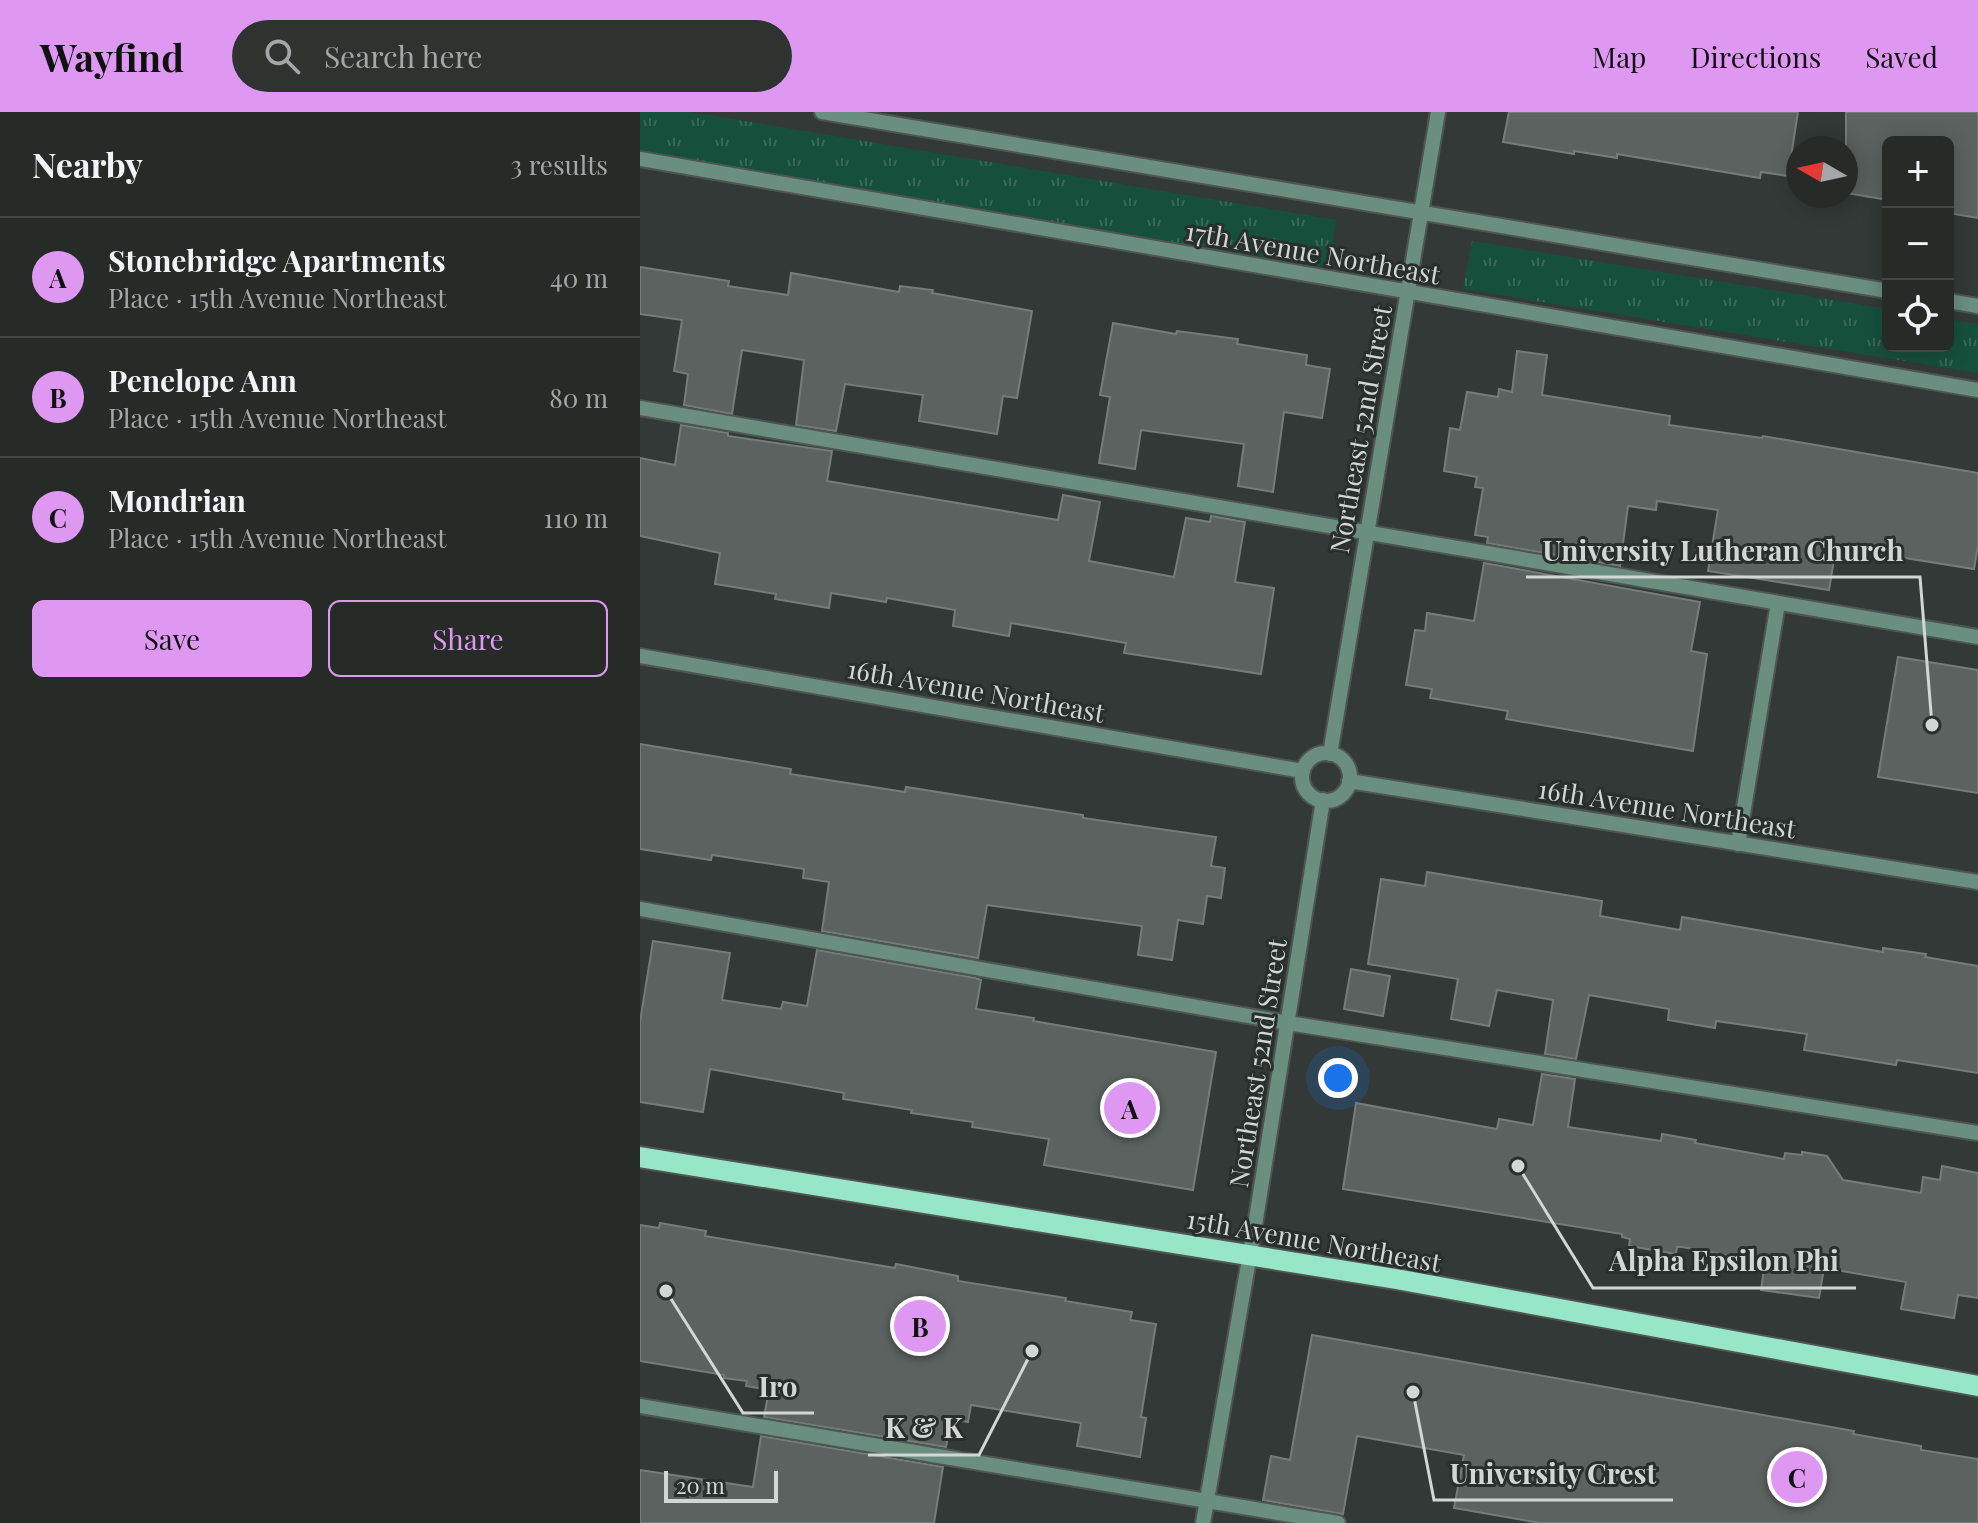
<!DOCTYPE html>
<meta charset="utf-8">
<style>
:root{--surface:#262b28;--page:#2e3330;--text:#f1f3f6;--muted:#a4a7a8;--line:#424745;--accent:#de98f2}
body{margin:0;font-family:"Playfair Display",serif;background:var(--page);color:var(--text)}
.controls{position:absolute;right:24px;top:24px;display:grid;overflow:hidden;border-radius:12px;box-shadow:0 4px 20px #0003}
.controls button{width:72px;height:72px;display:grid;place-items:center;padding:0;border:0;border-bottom:2px solid var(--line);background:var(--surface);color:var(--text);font:40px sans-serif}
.compass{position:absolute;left:1146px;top:24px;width:72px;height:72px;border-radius:50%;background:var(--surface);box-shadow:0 4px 20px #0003;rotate:279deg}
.scale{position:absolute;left:24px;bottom:20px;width:114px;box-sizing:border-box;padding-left:8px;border:4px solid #d2d7d5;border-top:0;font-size:22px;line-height:28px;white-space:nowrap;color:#d2d7d5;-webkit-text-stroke:6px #282f2c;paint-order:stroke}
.you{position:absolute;left:698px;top:966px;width:28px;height:28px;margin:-20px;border:6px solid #fff;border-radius:50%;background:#1a73e8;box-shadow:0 0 0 12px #1a73e833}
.badge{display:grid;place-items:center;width:52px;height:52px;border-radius:50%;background:var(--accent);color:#111;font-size:26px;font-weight:700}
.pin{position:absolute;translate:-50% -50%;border:4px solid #fff;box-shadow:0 2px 8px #0006}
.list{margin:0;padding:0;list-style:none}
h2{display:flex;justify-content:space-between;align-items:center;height:104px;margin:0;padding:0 32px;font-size:34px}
h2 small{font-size:26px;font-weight:400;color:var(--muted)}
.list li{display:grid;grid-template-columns:52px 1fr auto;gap:24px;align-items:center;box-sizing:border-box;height:120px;padding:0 32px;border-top:2px solid var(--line)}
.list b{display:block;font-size:30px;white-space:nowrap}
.list p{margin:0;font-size:26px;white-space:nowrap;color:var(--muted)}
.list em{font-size:26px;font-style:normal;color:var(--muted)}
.actions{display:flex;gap:16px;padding:24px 32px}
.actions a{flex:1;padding:18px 0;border:2px solid var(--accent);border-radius:12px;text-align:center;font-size:28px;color:var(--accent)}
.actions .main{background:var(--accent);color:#111}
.icon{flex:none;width:44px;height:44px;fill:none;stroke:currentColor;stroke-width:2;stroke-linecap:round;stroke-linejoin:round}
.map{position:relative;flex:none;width:1338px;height:1411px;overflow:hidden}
header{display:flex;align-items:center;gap:48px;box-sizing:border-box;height:112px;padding:0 40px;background:var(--accent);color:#111}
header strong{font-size:38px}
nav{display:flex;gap:44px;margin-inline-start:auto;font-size:28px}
.search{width:560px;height:72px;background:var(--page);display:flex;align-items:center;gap:20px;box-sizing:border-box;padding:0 28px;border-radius:44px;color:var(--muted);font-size:30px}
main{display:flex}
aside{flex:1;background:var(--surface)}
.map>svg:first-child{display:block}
</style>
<header>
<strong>Wayfind</strong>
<div class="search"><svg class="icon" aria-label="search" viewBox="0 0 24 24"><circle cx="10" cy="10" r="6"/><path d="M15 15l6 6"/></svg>Search here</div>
<nav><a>Map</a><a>Directions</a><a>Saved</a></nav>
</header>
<main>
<aside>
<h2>Nearby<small>3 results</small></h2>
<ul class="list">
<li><span class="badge">A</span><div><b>Stonebridge Apartments</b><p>Place · 15th Avenue Northeast</p></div><em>40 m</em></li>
<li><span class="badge">B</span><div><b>Penelope Ann</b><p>Place · 15th Avenue Northeast</p></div><em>80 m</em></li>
<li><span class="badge">C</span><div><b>Mondrian</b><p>Place · 15th Avenue Northeast</p></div><em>110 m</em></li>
</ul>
<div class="actions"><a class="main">Save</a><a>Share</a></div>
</aside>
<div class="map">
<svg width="1338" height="1411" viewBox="0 0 1338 1411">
<defs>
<pattern id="grass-tufts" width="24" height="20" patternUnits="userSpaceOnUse" patternTransform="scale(2)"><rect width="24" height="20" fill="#174f3d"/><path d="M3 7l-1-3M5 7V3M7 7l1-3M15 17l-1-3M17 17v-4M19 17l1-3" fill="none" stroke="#386858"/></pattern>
</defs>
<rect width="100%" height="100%" fill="#323936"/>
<path fill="url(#grass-tufts)" d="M 0,0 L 50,0 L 696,108 L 689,156 L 0,40 Z
M 832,129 L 1248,197 L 1248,234 L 1308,234 L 1308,207 L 1338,212 L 1338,261 L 823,177 Z"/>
<path fill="#5b625f" stroke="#757d7a" stroke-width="2" d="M 869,0 L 1158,0 L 1148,64 L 1121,60 L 1120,66 L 977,42 L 977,46 L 934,39 L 934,42 L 863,30 Z
M 1206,0 L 1338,0 L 1338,106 L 1308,101 L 1308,30 L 1248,30 L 1248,88 L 1206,81 Z
M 0,155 L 89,169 L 88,174 L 148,183 L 151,161 L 259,180 L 260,174 L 293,178 L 292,181 L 392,199 L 377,286 L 363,284 L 357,322 L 279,309 L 283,283 L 205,272 L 196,319 L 156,313 L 164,248 L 102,238 L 92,302 L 44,293 L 48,262 L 34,259 L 42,208 L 0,202 Z
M 473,211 L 536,222 L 537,219 L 598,227 L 597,232 L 667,243 L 666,253 L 690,257 L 682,306 L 644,300 L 633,380 L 598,374 L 604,332 L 501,318 L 495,357 L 459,351 L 470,285 L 460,283 Z
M 877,239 L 907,243 L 902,283 L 1030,304 L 1029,313 L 1122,326 L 1123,324 L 1338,361 L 1338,434 L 1334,457 L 1196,435 L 1189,478 L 1068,459 L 1078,398 L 1017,389 L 1016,398 L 988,394 L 980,454 L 847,431 L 848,425 L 835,423 L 843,376 L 835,375 L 837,365 L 804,359 L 810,316 L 820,318 L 827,280 L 858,285 L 859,277 L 872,280 Z
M 41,313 L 88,321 L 88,324 L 192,339 L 187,369 L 418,408 L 423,383 L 460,390 L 449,449 L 534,465 L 546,406 L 570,410 L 571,404 L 605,410 L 595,470 L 634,476 L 621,562 L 484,541 L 486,531 L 371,511 L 369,524 L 313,514 L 315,498 L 247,486 L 246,490 L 191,481 L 189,496 L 135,487 L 136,482 L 75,472 L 80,441 L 0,424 L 0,346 L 35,353 Z
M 844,451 L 1060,490 L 1051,539 L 1067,542 L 1053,639 L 866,607 L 868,599 L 790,586 L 792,577 L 766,573 L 775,518 L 785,519 L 787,501 L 834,509 Z
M 1258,545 L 1338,558 L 1338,681 L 1238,665 Z
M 0,632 L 151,657 L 150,662 L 265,680 L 266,675 L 443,703 L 443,706 L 576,725 L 571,754 L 585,756 L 581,786 L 567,784 L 563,812 L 538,808 L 532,848 L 498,843 L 502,814 L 347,793 L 338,846 L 182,819 L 189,770 L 163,766 L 164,757 L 72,743 L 71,748 L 0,737 Z
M 787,760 L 962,789 L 960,804 L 1040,818 L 1042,805 L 1243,840 L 1243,836 L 1286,842 L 1285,845 L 1338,854 L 1338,961 L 1257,948 L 1256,953 L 1164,938 L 1167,922 L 1076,909 L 1075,916 L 1028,908 L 1029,897 L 949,883 L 936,947 L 905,942 L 913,888 L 857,878 L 849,914 L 811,907 L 818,867 L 728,852 L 741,767 L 785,774 Z
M 13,829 L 90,841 L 82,888 L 141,897 L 143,890 L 167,894 L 177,838 L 335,866 L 341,868 L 336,897 L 394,906 L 393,909 L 576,940 L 553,1078 L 404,1053 L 409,1027 L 332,1015 L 333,1010 L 271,1001 L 272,998 L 203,987 L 204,981 L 70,957 L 63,1000 L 0,990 L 0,910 Z
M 711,857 L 750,864 L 743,904 L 704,897 Z
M 902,962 L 935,967 L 928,1015 L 1021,1029 L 1022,1022 L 1056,1028 L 1055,1031 L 1144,1047 L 1145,1041 L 1162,1043 L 1162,1040 L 1187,1044 L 1203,1068 L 1281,1081 L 1283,1065 L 1300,1068 L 1302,1054 L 1338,1061 L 1338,1186 L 1318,1183 L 1314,1206 L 1261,1197 L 1266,1170 L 1184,1156 L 1179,1186 L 1121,1178 L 1125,1150 L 1042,1135 L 1037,1135 L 1036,1142 L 989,1134 L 990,1127 L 982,1125 L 982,1122 L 703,1077 L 716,991 L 857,1017 L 859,1007 L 893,1013 Z
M 20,1111 L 66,1119 L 65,1124 L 255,1156 L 256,1152 L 318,1164 L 318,1169 L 426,1186 L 425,1189 L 492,1200 L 490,1208 L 516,1212 L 501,1305 L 506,1306 L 500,1345 L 437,1334 L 441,1311 L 331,1293 L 328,1310 L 311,1307 L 306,1335 L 124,1305 L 129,1278 L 106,1274 L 107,1269 L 84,1266 L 84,1263 L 0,1249 L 0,1113 L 19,1116 Z
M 672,1223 L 1214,1319 L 1213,1322 L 1281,1334 L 1281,1338 L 1338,1347 L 1338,1411 L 900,1411 L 814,1396 L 824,1343 L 717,1324 L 703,1402 L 623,1388 L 631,1344 L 650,1348 Z
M 121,1324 L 303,1355 L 294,1411 L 0,1411 L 0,1358 L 113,1375 Z"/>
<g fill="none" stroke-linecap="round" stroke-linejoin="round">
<g stroke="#4f5553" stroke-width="18">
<path id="minor" d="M 182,0 L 1248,179
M 0,47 L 1338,278
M 1308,189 L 1338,194
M 0,296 L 1338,525
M 0,544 L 663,659
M662 665a24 24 0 1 1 48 0a24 24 0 1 1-48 0Z
M 690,642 L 798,0
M 709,669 L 1338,770
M 1098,732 L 1138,491
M 0,797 L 648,911 L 1338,1021
M 0,1294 L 698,1411
M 563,1411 L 616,1107 L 683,688"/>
</g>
<g stroke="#4f5553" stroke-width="24">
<path id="major" d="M 0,1045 L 756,1167 L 1338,1274"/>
</g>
<use href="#minor" stroke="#6a8f80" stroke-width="14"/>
<use href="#major" stroke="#98e6c8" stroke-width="20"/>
</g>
<g text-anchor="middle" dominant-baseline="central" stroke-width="6" stroke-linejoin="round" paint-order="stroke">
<g font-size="26" fill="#d2d7d5" stroke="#282f2c">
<text transform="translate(673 140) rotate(10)">17th Avenue Northeast</text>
<text transform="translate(720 317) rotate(-80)">Northeast 52nd Street</text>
<text transform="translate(336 578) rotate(10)">16th Avenue Northeast</text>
<text transform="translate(1027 696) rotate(9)">16th Avenue Northeast</text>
<text transform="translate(617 951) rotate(-81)">Northeast 52nd Street</text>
<text transform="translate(674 1128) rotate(10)">15th Avenue Northeast</text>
</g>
</g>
<path fill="none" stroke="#d2d7d5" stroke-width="3" d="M1292 613L1280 465H886M878 1054L953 1176H1216M26 1179L103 1301H174M392 1239L339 1343H228M773 1280L794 1388H1033"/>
<g fill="#d2d7d5" stroke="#282f2c" stroke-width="3">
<circle cx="1292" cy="613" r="8"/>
<circle cx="878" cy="1054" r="8"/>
<circle cx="26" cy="1179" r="8"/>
<circle cx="392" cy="1239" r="8"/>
<circle cx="773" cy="1280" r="8"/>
</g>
<g font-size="28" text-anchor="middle" font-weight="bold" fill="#d2d7d5" stroke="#282f2c" stroke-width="6" stroke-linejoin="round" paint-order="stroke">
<text x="1083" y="449">University Lutheran Church</text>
<text x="1084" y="1159">Alpha Epsilon Phi</text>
<text x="138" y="1285">Iro</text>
<text x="284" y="1326">K &amp; K</text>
<text x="913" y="1372">University Crest</text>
</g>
</svg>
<div class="controls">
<button>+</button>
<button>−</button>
<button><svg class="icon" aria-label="locate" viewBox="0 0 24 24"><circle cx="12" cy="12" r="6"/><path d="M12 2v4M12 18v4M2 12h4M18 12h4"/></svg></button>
</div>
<svg class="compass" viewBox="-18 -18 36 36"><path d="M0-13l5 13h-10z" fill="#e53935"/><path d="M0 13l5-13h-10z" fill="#a4a7a8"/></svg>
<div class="scale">20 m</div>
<div class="you"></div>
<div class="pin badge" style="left:490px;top:996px">A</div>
<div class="pin badge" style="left:280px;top:1214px">B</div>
<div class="pin badge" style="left:1157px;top:1365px">C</div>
</div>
</main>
